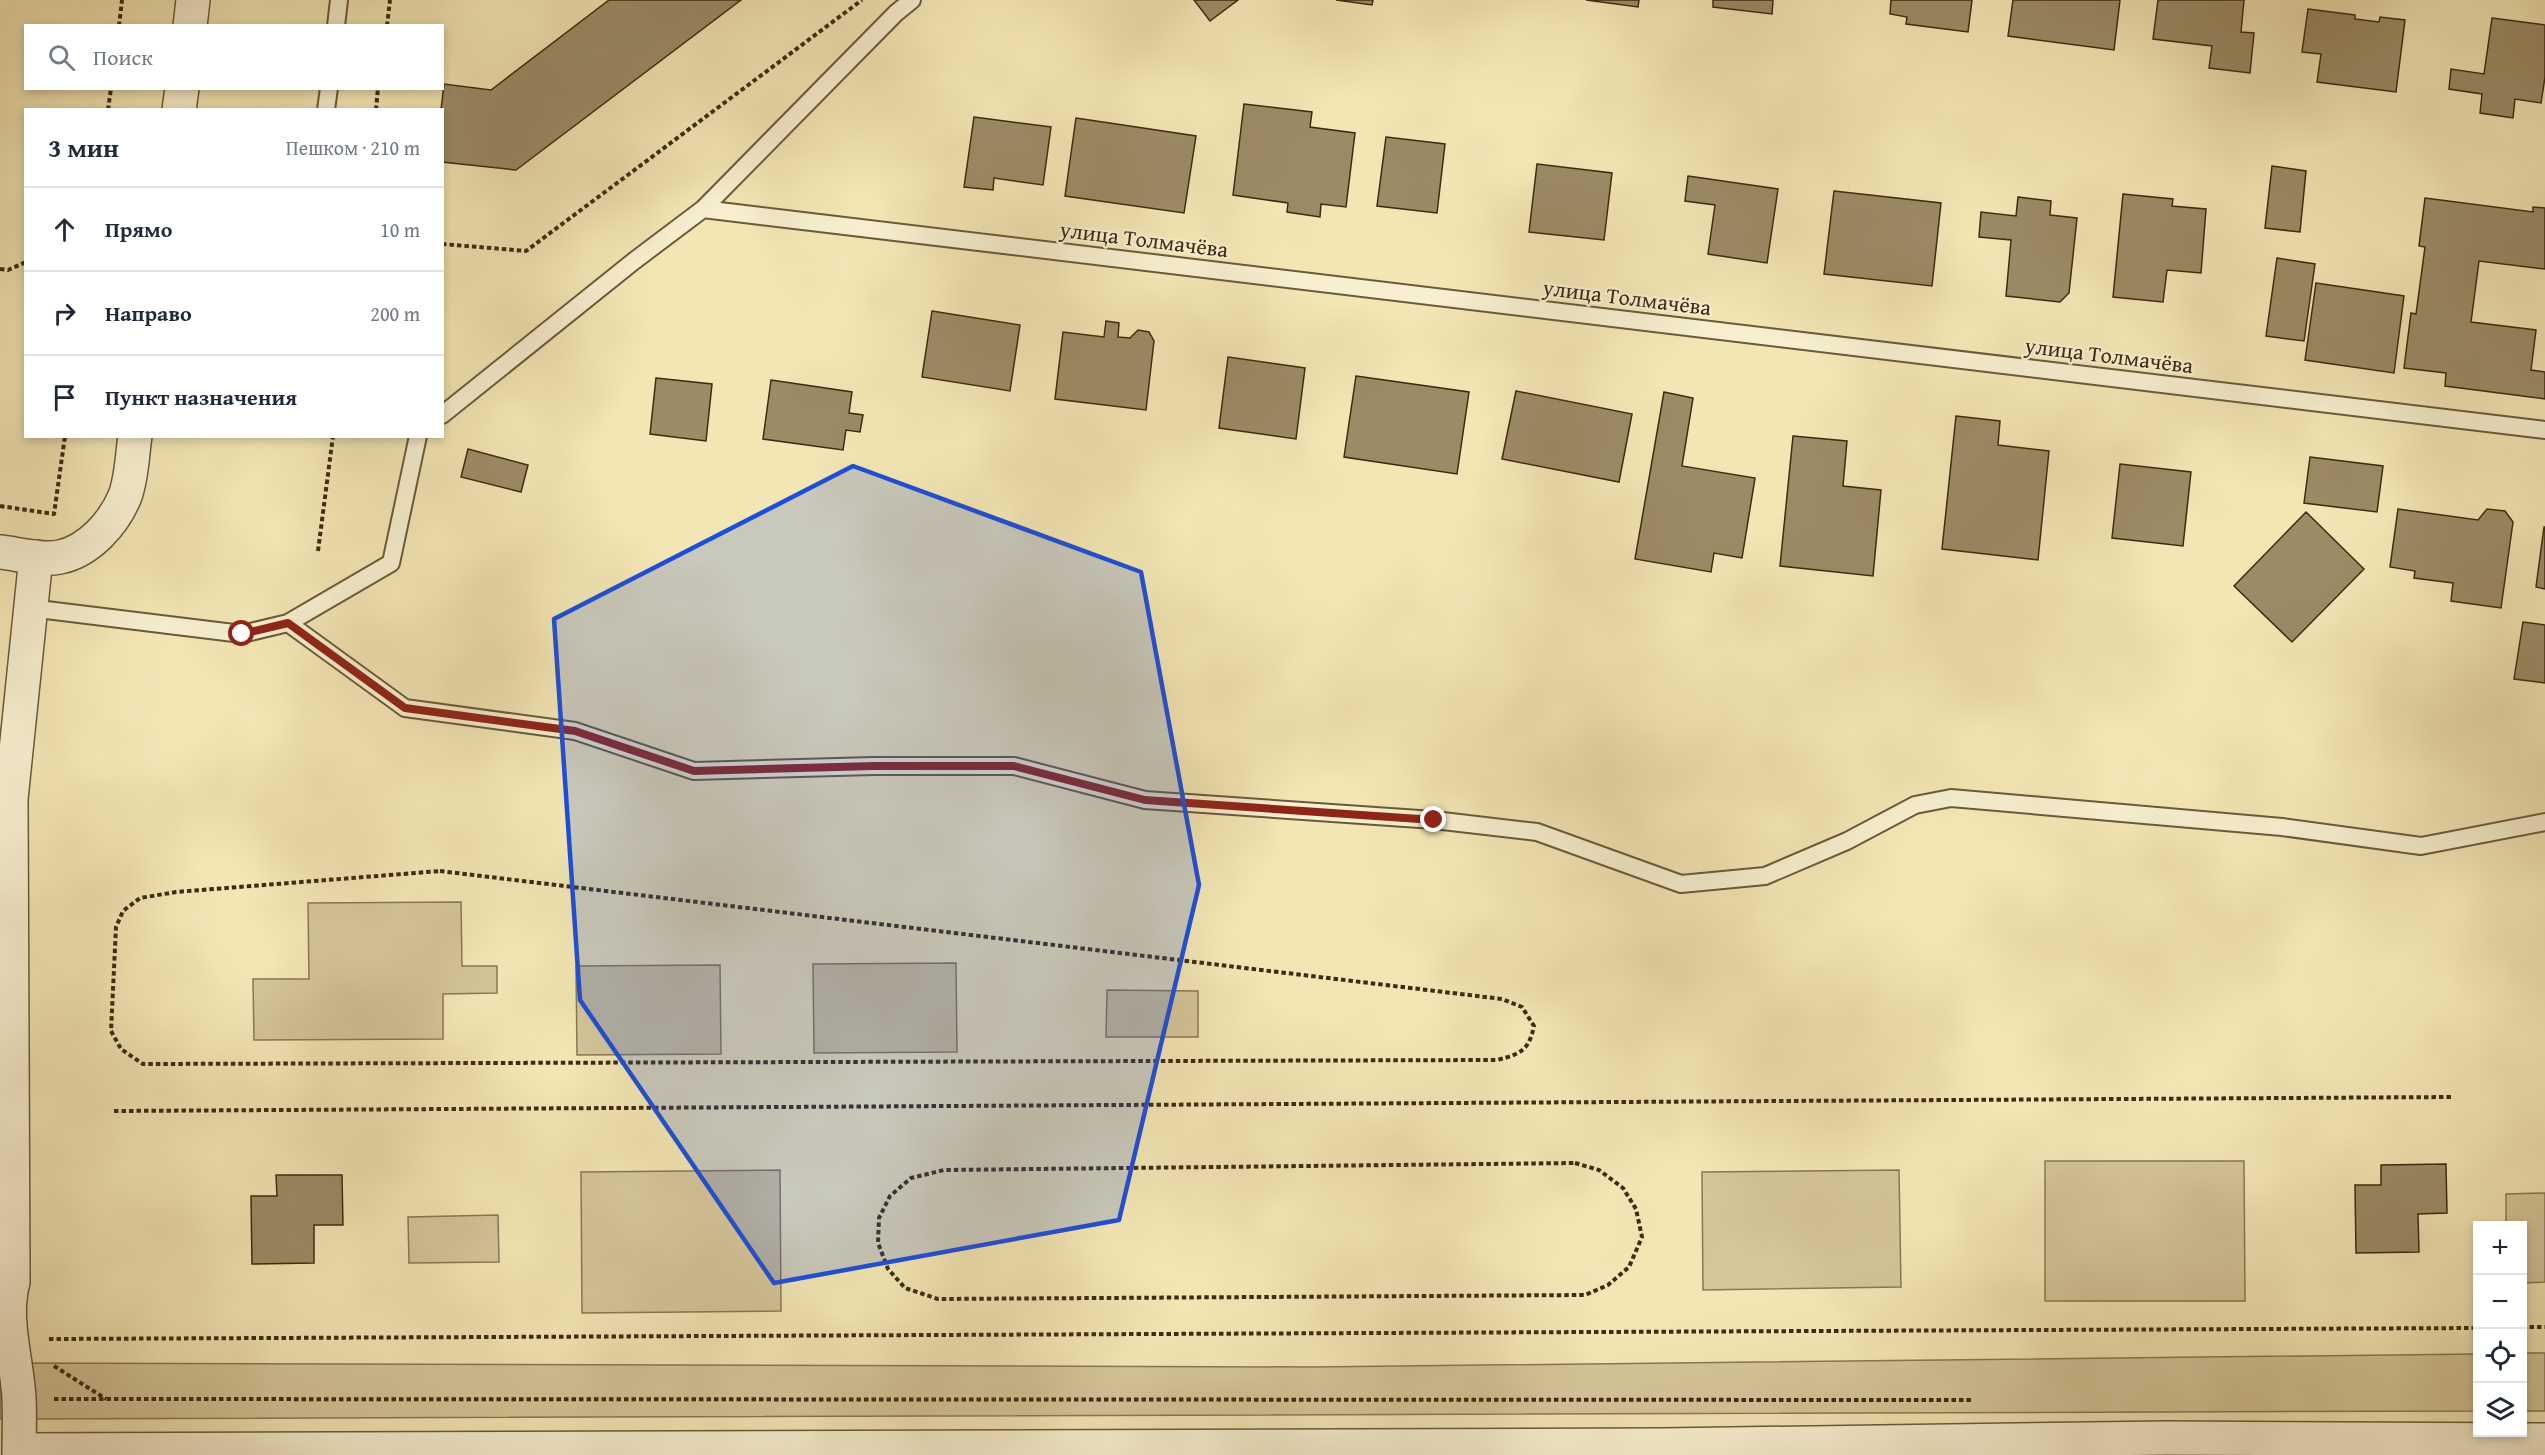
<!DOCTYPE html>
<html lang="ru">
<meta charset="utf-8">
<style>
:root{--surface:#fff;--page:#f2f2f3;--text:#1f2937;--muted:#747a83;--line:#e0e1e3}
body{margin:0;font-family:"Gentium Book Plus",serif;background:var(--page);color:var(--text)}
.controls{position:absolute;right:18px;bottom:18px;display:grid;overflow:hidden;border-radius:0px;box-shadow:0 3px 9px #0003}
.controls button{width:54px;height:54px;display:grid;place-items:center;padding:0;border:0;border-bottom:2px solid var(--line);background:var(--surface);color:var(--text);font:30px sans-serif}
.stop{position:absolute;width:18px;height:18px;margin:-14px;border:4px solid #8f2418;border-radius:50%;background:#fff}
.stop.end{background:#8f2418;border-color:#fff;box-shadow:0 2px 6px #0008}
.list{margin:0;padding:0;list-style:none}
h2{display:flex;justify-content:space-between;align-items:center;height:78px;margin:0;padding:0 24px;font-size:26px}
h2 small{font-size:20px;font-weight:400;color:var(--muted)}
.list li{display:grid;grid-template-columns:39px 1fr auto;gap:18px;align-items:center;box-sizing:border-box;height:84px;padding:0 24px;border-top:2px solid var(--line)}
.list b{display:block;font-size:22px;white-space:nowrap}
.list em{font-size:20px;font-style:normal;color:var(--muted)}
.icon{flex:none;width:33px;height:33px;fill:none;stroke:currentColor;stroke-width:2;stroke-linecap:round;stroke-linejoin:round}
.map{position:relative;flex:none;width:2545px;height:1455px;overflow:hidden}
.search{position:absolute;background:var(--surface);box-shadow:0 3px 9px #0003;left:24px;top:24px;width:420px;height:66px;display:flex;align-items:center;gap:15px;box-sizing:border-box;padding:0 21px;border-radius:0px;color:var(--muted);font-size:22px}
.panel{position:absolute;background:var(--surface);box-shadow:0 3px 9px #0003;left:24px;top:108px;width:420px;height:330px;border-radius:0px}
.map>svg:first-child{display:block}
</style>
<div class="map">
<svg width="2545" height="1455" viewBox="0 0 2545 1455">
<rect width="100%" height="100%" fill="#f3e6b5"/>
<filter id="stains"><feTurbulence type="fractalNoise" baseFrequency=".00333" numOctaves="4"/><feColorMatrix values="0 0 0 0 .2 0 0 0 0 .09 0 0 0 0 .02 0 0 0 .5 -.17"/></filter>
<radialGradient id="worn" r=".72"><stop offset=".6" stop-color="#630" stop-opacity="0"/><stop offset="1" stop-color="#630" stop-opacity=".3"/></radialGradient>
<path fill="#d4c699" stroke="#887855" stroke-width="1.5" d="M 461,902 L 462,966 L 497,966 L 497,993 L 443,994 L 443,1039 L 254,1040 L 253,979 L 309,979 L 308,903 Z
M 956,963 L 957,1052 L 814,1053 L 813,964 Z
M 720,965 L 721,1054 L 577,1055 L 576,966 Z
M 1107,990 L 1198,991 L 1198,1037 L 1106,1037 Z
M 2045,1161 L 2244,1161 L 2245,1301 L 2045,1301 Z
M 780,1170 L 781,1311 L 582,1313 L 581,1172 Z
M 1899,1170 L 1901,1287 L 1703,1290 L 1702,1172 Z
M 2545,1193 L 2545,1282 L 2523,1283 L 2522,1226 L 2506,1225 L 2506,1194 Z
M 498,1215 L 499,1262 L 409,1263 L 408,1217 Z
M 2523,1353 L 2545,1353 L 2545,1411 L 2523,1411 Z
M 2477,1354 L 2478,1411 L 0,1419 L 0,1363 L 1313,1367 Z"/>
<path fill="#9b8c66" stroke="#3c2b11" stroke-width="1.5" d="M 609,0 L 741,0 L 516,170 L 442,162 L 441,110 L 444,84 L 491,90 Z
M 1194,0 L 1238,0 L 1210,21 Z
M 1336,0 L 1373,0 L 1372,5 Z
M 1586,0 L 1639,0 L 1638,7 Z
M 1713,0 L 1773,0 L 1772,14 L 1713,7 Z
M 1891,0 L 1972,0 L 1968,32 L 1906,24 L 1907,17 L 1890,14 Z
M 2013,0 L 2120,0 L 2114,50 L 2008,36 Z
M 2158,0 L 2244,0 L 2241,32 L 2254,33 L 2250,73 L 2209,68 L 2212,46 L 2153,39 Z
M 2308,9 L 2355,15 L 2355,19 L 2379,22 L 2380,17 L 2405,20 L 2396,92 L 2317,82 L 2321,54 L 2302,52 Z
M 2492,18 L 2545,25 L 2545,77 L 2541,103 L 2515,99 L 2513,118 L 2480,113 L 2482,94 L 2449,89 L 2451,69 L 2484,74 Z
M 1244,104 L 1312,112 L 1310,127 L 1355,133 L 1346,207 L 1321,204 L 1320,217 L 1287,212 L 1288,203 L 1233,195 Z
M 974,117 L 1051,127 L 1043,185 L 994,178 L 993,190 L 964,187 Z
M 1076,118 L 1196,136 L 1184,213 L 1065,196 Z
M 1386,137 L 1445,144 L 1437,213 L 1377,206 Z
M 1537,164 L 1612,173 L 1604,240 L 1529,232 Z
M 2272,166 L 2306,171 L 2300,232 L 2265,228 Z
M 1688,176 L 1778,189 L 1767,263 L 1708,254 L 1715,205 L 1685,201 Z
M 1834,191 L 1941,203 L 1932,286 L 1824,274 Z
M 2123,194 L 2173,199 L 2172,206 L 2206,209 L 2201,273 L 2167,270 L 2163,302 L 2113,297 Z
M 2018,197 L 2051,201 L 2050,215 L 2077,218 L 2069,293 L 2060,302 L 2006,296 L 2011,240 L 1979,237 L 1981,212 L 2016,216 Z
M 2425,198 L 2533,212 L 2533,207 L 2545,208 L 2545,269 L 2479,261 L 2471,322 L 2536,330 L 2531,370 L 2545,372 L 2545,399 L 2445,386 L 2446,373 L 2404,368 L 2411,313 L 2416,314 L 2425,247 L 2419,246 Z
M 2277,258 L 2315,264 L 2304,341 L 2266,336 Z
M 2316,283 L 2404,296 L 2394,373 L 2305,360 Z
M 932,311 L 1020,325 L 1010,391 L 922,377 Z
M 1106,321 L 1119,323 L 1118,337 L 1130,338 L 1138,330 L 1149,332 L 1154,341 L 1146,410 L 1055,399 L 1063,332 L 1104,337 Z
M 1228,357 L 1305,368 L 1296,439 L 1219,428 Z
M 1356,376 L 1469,392 L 1457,474 L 1344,457 Z
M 656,378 L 712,384 L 706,441 L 650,434 Z
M 771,380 L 852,392 L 849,413 L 863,415 L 860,432 L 846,430 L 843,450 L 763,439 Z
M 1516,391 L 1632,414 L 1619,482 L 1502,459 Z
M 1664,392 L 1693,398 L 1682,466 L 1755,478 L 1742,558 L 1714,553 L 1711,572 L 1635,559 Z
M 1956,416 L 2000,421 L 1998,445 L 2049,451 L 2038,560 L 1942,549 Z
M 1793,436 L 1847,441 L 1843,486 L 1881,490 L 1873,576 L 1780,566 Z
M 468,449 L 528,465 L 521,492 L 461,477 Z
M 2310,457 L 2383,466 L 2377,512 L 2304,503 Z
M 2120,464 L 2191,472 L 2183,546 L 2112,538 Z
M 2398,509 L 2478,520 L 2487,509 L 2505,511 L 2513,522 L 2501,608 L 2451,601 L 2453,583 L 2414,578 L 2415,571 L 2390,567 Z
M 2306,512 L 2364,569 L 2292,642 L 2234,586 Z
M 2544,527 L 2545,527 L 2545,589 L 2536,587 Z
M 2523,622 L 2545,625 L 2545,683 L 2514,679 Z
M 2446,1164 L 2447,1213 L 2418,1214 L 2419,1252 L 2356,1253 L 2355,1185 L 2381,1185 L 2381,1165 Z
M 276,1175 L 342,1175 L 343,1225 L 314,1225 L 314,1263 L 252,1264 L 251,1196 L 277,1196 Z"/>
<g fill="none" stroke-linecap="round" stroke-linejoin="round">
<g stroke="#6a5a3a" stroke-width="20">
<path id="service" d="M 336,26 L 339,0
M 326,110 L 329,88
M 703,209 L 2545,430
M 442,415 L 634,261 L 703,209 L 896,13 L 912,0
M 30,608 L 242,634 L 288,623 L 405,708 L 575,731 L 694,771 L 874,766 L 1014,766 L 1145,800 L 1434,820 L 1537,832 L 1681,884 L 1765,876 L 1847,841 L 1915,805 L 1951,798 L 2282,827 L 2421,846 L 2545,822
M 288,623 L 391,563 L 418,436"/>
</g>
<g stroke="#6a5a3a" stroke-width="36">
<path id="minor" d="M 19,1450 L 1663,1445 L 2166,1438 L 2545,1440
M 19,1455 C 19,1436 20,1417 19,1398 C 17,1361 3,1319 13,1282 L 11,799 L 36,557"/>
</g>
<g stroke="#6a5a3a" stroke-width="36">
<path id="tertiary" d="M 190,26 L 193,0
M 179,110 L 182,88
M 0,552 C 19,554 41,561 60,557 C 89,551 114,523 125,496 C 132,477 132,456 135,436"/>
</g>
<path stroke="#3c2b11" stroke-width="4" stroke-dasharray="4.5 3" stroke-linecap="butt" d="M 119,26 L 122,0
M 387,26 L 390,0
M 108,110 L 111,88
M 376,110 L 378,88
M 442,244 L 526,251 L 862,0
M 0,269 L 8,270 L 26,262
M 0,506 L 54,514 L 65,436
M 318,551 L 333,436
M 440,871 L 1502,999 L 1522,1007 L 1534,1026 C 1529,1050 1521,1054 1497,1060 L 143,1064 L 121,1049 L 111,1031 L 116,927 L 123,911 L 140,898 L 176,892 Z
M 114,1111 L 2453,1097
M 1575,1163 L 1599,1170 L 1623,1188 L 1636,1209 L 1642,1237 L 1629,1267 L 1608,1285 L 1585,1295 L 938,1299 L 905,1288 L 888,1269 L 878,1243 L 879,1218 L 890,1196 L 911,1178 L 944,1170 Z
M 2522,1327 L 2545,1327
M 49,1339 L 2478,1328
M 54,1366 L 106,1399
M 54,1399 L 1973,1400"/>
<use href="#service" stroke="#f7efcf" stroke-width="16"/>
<use href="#minor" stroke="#f7efcf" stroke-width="33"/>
<use href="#tertiary" stroke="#f7efcf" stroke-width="33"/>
</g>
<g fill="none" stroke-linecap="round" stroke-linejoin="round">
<path stroke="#8f2418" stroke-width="8" d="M 242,634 L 288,623 L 405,708 L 575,731 L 694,771 L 874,766 L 1014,766 L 1145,800 L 1434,820"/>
</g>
<path fill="#1d4ed8" fill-opacity="0.2" stroke="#1d4ed8" stroke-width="4.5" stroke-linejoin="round" d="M 853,466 L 1141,572 L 1199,885 L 1119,1220 L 774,1283 L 580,1000 L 554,619 Z"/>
<g text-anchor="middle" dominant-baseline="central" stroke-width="4.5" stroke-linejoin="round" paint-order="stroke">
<g font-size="22" fill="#3c2b11" stroke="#f7efcf">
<text transform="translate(1144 239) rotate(7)">улица Толмачёва</text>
<text transform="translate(1627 297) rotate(7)">улица Толмачёва</text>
<text transform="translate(2109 355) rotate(7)">улица Толмачёва</text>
</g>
</g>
<rect width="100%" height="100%" filter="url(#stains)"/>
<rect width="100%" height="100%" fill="url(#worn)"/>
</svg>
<div class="controls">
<button>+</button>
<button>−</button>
<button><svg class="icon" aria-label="locate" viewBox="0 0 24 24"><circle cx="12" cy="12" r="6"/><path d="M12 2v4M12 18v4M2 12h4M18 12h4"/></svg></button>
<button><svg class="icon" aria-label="layers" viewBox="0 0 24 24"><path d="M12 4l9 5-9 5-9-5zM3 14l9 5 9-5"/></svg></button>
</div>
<div class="stop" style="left:242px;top:634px"></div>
<div class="stop end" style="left:1434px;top:820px"></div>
<div class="search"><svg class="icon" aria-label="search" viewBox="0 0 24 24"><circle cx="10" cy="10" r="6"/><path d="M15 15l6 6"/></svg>Поиск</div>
<section class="panel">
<h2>3 мин<small>Пешком · 210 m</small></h2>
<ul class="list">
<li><svg class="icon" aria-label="ahead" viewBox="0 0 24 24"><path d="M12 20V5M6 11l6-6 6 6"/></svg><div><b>Прямо</b></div><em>10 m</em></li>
<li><svg class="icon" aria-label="right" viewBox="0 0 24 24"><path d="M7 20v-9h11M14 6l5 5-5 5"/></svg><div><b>Направо</b></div><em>200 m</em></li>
<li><svg class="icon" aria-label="arrive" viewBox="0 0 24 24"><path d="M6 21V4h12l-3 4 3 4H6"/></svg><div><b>Пункт назначения</b></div></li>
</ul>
</section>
</div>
